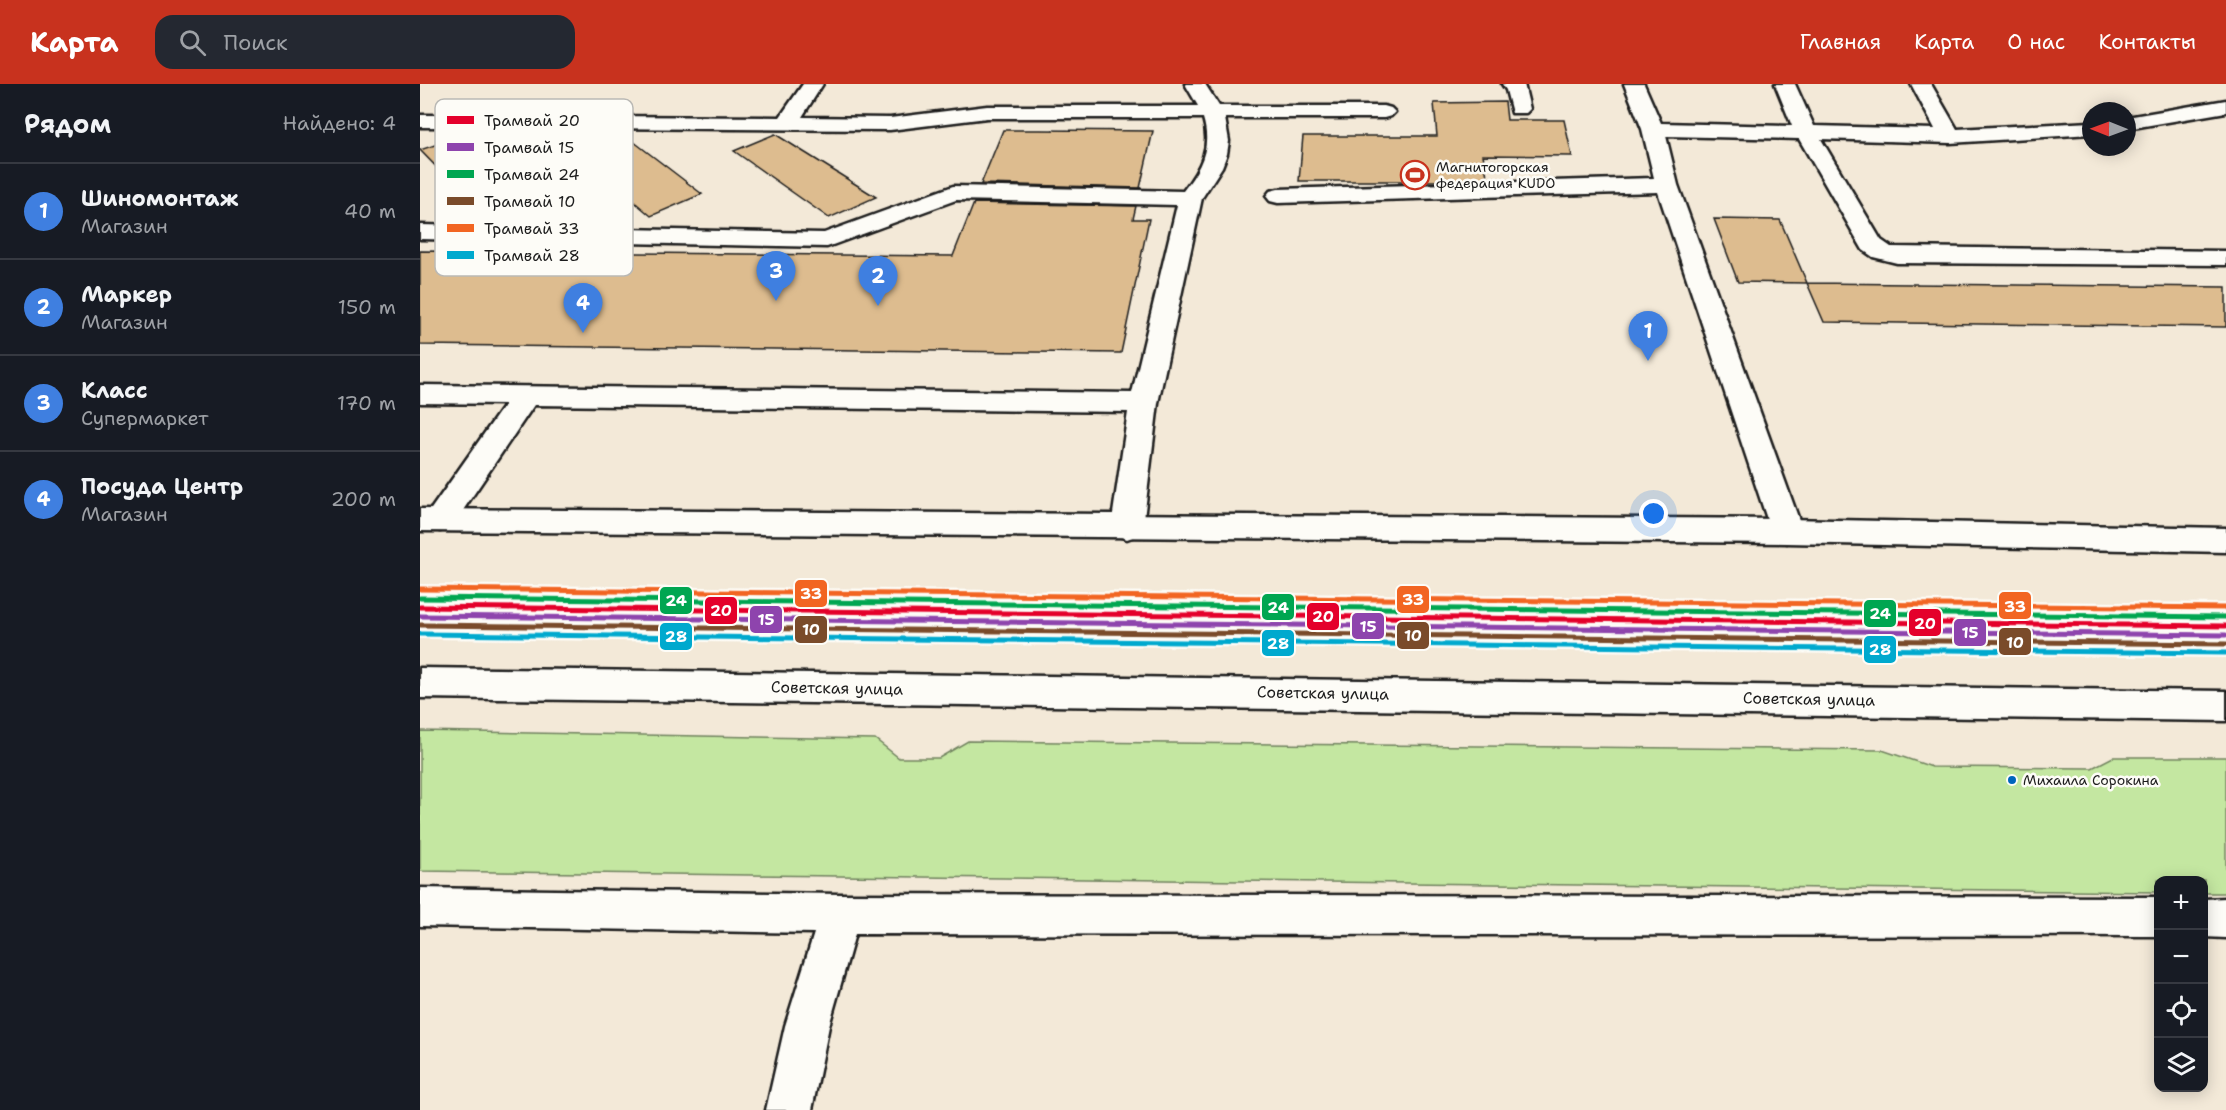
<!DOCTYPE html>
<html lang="ru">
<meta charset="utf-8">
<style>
:root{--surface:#171b24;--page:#242831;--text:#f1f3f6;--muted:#9ea1a6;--line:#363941;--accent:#c8321e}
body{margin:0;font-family:"Shantell Sans",sans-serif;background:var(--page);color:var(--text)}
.controls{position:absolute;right:18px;bottom:18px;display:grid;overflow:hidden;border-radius:12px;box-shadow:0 3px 15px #0003}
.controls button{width:54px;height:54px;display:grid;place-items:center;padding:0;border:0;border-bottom:2px solid var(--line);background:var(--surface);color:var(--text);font:30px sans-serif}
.compass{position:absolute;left:1662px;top:18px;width:54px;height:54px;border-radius:50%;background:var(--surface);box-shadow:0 3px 15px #0003;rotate:271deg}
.you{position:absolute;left:1234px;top:430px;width:21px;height:21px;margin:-15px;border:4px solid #fff;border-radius:50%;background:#1a73e8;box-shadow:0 0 0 9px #1a73e833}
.badge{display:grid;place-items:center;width:39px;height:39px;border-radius:50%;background:var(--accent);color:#fff;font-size:20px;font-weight:700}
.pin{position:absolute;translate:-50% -50px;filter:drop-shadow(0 2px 3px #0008)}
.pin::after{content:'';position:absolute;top:32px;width:21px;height:18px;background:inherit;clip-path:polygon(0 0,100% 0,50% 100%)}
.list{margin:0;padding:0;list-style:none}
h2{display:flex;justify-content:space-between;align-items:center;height:78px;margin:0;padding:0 24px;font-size:26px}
h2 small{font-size:20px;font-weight:400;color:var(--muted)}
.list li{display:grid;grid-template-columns:39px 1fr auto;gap:18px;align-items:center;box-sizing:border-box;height:96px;padding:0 24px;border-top:2px solid var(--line)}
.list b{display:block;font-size:22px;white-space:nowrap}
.list p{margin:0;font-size:20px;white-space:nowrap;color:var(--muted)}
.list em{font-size:20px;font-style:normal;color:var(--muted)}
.icon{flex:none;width:33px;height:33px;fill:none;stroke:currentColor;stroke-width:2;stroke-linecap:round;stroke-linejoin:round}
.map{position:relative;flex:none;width:1806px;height:1026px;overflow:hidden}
header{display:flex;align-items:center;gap:36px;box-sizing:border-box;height:84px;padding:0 30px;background:var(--accent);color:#fff}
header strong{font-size:28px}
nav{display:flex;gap:33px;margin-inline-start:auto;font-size:21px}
.search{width:420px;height:54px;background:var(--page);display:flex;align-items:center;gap:15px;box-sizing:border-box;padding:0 21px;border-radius:18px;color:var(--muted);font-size:22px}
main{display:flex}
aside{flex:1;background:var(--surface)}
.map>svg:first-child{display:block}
</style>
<header>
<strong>Карта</strong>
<div class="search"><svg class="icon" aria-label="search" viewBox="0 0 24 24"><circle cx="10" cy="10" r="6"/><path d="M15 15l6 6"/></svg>Поиск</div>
<nav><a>Главная</a><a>Карта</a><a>О нас</a><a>Контакты</a></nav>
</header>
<main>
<aside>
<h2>Рядом<small>Найдено: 4</small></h2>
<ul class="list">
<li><span class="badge" style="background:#3f7fe0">1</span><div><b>Шиномонтаж</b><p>Магазин</p></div><em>40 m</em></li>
<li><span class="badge" style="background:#3f7fe0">2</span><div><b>Маркер</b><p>Магазин</p></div><em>150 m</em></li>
<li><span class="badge" style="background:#3f7fe0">3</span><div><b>Класс</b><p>Супермаркет</p></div><em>170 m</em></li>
<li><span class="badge" style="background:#3f7fe0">4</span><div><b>Посуда Центр</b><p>Магазин</p></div><em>200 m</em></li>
</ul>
</aside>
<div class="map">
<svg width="1806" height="1026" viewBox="0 0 1806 1026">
<rect width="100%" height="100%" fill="#f3e9d8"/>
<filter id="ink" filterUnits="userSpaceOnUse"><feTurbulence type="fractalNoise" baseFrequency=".0167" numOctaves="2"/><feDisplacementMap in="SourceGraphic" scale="12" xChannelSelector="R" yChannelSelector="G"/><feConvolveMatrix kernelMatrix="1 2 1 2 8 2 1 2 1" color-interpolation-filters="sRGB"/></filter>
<g filter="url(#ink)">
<path fill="#c4e7a1" stroke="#70825e" stroke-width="1.5" d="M 0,647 L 455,655 L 479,674 L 519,674 L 548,657 L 1462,666 L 1512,683 L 1672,684 L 1693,673 L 1806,673 L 1806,809 L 1784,809 L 1784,796 L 1738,796 L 1738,808 L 0,787 Z"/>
<path fill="#ddbc8f" stroke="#1c1c1c" stroke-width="1.5" d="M 1085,18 L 1087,36 L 1144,36 L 1152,72 L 1063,71 L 1068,97 L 879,97 L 883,52 L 1017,52 L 1014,19 Z
M 583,46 L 620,46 L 733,47 L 720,104 L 561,100 Z
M 50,49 L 114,112 L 64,132 L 0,66 Z
M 355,50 L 456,113 L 409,134 L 314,67 Z
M 205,51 L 282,110 L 231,132 L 157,69 Z
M 554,119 L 716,122 L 713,135 L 729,135 L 701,269 L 0,261 L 0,167 L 533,172 Z
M 1294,135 L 1360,136 L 1387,199 L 1318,198 Z
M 1387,199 L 1806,203 L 1806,243 L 1404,238 Z"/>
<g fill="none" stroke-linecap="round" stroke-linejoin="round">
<g stroke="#1c1c1c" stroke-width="5">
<path id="minor" d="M 383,0 L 403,0 L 382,33 L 470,34 L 567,22 L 778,22 L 765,0 L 785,0 L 799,22 L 964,22 L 971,24 L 975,28 L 971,32 L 964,34 L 805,34 L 809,57 L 807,70 L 802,83 L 782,114 L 738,319 L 723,443 L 718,451 L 707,455 L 696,451 L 691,443 L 708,328 L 114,321 L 31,444 L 20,447 L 9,444 L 4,436 L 9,428 L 85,320 L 0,319 L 0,301 L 712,309 L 757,121 L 536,116 L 407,163 L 0,155 L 0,141 L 404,149 L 533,102 L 763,107 C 781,84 792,63 783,34 L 567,34 L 470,46 L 0,43 L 0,31 L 360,33 Z
M 1082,0 L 1104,0 L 1110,25 L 1106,29 L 1092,29 L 1086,6 Z
M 1204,0 L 1224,0 L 1241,39 L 1372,42 L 1355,0 L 1375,0 L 1394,42 L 1515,45 L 1491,0 L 1511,0 L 1537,45 L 1671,38 L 1671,50 L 1530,59 L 1401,55 L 1461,156 L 1471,163 L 1806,167 L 1806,181 L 1477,179 L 1453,173 L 1443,166 L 1379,55 L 1246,52 L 1258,101 L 1383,447 L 1378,455 L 1367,459 L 1356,455 L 1351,447 L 1238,108 L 858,119 L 850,117 L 846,112 L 850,107 L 858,105 L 1234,94 L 1222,45 Z
M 1806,16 L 1806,28 L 1707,45 L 1707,33 Z
M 0,804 L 420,810 L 1738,813 L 1738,852 L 435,850 L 409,942 L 392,1026 L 346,1026 L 365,942 L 394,849 L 0,842 Z
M 1806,814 L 1806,854 L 1784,853 L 1784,815 Z"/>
</g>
<g stroke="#1c1c1c" stroke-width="5">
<path id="major" d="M 0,425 L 1367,435 L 1806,444 L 1806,468 L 1367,459 L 0,447 Z
M 0,584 L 1806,607 L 1806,637 L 0,614 Z"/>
</g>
<use href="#minor" fill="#fdfcf7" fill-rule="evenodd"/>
<use href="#major" fill="#fdfcf7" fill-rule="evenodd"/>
<g stroke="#fdfcf7" stroke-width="10">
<path id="tram-1" d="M 0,523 L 1806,542"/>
</g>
<g stroke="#fdfcf7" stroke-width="10">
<path id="tram-2" d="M 0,532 L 1806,551"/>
</g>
<g stroke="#fdfcf7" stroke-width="10">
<path id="tram-3" d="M 0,514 L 1806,533"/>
</g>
<g stroke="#fdfcf7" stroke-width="10">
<path id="tram-4" d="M 0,541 L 1806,560"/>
</g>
<g stroke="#fdfcf7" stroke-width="10">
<path id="tram-5" d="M 0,505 L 1806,524"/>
</g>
<g stroke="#fdfcf7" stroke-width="10">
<path id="tram-6" d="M 0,550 L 1806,569"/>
</g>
<use href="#tram-1" stroke="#e4002b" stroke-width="5"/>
<use href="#tram-2" stroke="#8e44ad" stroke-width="5"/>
<use href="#tram-3" stroke="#00a651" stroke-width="5"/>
<use href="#tram-4" stroke="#7a4b2a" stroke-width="5"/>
<use href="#tram-5" stroke="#f26522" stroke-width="5"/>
<use href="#tram-6" stroke="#00a9ce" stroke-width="5"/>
</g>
</g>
<defs>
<g id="stadium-ring" transform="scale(1.5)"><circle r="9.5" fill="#fdfcf7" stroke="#c8321e" stroke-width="1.5"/><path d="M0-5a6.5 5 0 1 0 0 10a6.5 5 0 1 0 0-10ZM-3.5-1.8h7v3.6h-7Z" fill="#c8321e"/></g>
</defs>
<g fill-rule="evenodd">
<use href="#stadium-ring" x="995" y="91"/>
</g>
<circle fill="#0065bd" stroke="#fdfcf7" stroke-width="2" cx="1592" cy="696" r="5"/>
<g text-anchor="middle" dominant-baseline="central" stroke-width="5" stroke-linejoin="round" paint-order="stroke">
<g font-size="14" fill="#1c1c1c" stroke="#fdfcf7" text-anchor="start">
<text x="1016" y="83">Магнитогорская<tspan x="1016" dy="16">федерация KUDO</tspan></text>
</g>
<g font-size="14" fill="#1c1c1c" stroke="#fdfcf7" text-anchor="start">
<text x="1603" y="696">Михаила Сорокина</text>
</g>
<g font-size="16" fill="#1c1c1c" stroke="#fdfcf7">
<text transform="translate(417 604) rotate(1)">Советская улица</text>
<text transform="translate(903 609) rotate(1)">Советская улица</text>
<text transform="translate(1389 615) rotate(1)">Советская улица</text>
</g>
</g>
<rect x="15" y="15" width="198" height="177" rx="9" fill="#fdfcf7" stroke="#bab9b5" stroke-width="1.5"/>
<rect x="27" y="32" width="27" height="8" fill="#e4002b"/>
<rect x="27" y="59" width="27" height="8" fill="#8e44ad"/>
<rect x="27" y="86" width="27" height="8" fill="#00a651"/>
<rect x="27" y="113" width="27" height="8" fill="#7a4b2a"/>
<rect x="27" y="140" width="27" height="8" fill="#f26522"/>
<rect x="27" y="167" width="27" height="8" fill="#00a9ce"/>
<g font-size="16" fill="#1c1c1c">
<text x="64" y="42">Трамвай 20</text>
<text x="64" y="69">Трамвай 15</text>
<text x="64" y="96">Трамвай 24</text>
<text x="64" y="123">Трамвай 10</text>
<text x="64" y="150">Трамвай 33</text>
<text x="64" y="177">Трамвай 28</text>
</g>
<g stroke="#fdfcf7" stroke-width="2">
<rect x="374" y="495" width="34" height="29" rx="6" fill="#f26522"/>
<rect x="976" y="501" width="34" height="29" rx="6" fill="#f26522"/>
<rect x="239" y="502" width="34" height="29" rx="6" fill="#00a651"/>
<rect x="1578" y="507" width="34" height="29" rx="6" fill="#f26522"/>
<rect x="841" y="509" width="34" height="28" rx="6" fill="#00a651"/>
<rect x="284" y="512" width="34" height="29" rx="6" fill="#e4002b"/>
<rect x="1443" y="515" width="34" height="29" rx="6" fill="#00a651"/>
<rect x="886" y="518" width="34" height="29" rx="6" fill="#e4002b"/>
<rect x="329" y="521" width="34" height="29" rx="6" fill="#8e44ad"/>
<rect x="1488" y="524" width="34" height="29" rx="6" fill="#e4002b"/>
<rect x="931" y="528" width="34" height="28" rx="6" fill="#8e44ad"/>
<rect x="374" y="531" width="34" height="29" rx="6" fill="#7a4b2a"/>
<rect x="1533" y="534" width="34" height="29" rx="6" fill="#8e44ad"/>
<rect x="976" y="537" width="34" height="29" rx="6" fill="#7a4b2a"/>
<rect x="239" y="538" width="34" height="29" rx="6" fill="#00a9ce"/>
<rect x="1578" y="543" width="34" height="29" rx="6" fill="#7a4b2a"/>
<rect x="841" y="545" width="34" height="28" rx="6" fill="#00a9ce"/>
<rect x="1443" y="551" width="34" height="29" rx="6" fill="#00a9ce"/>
</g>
<g font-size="16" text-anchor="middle" font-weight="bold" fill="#fff">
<text x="391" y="515">33</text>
<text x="993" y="521">33</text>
<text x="256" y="522">24</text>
<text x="1595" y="528">33</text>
<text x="858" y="529">24</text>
<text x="301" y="532">20</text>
<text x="1460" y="535">24</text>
<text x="903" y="538">20</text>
<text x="346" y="541">15</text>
<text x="1505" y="545">20</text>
<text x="948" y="548">15</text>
<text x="391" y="551">10</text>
<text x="1550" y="554">15</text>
<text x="993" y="557">10</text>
<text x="256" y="558">28</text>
<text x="1595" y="564">10</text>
<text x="858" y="565">28</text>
<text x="1460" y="571">28</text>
</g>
</svg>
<div class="controls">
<button>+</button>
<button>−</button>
<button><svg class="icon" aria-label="locate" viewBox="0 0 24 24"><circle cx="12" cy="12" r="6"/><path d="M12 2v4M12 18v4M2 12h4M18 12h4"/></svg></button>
<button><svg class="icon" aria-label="layers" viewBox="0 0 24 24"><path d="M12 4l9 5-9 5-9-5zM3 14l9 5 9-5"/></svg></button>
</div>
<svg class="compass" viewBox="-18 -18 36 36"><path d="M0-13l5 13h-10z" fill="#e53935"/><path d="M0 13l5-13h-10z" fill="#9ea1a6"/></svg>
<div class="you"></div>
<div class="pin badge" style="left:1228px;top:277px;background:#3f7fe0">1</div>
<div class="pin badge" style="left:458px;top:222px;background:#3f7fe0">2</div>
<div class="pin badge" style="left:356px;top:217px;background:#3f7fe0">3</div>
<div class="pin badge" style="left:163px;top:249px;background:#3f7fe0">4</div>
</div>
</main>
